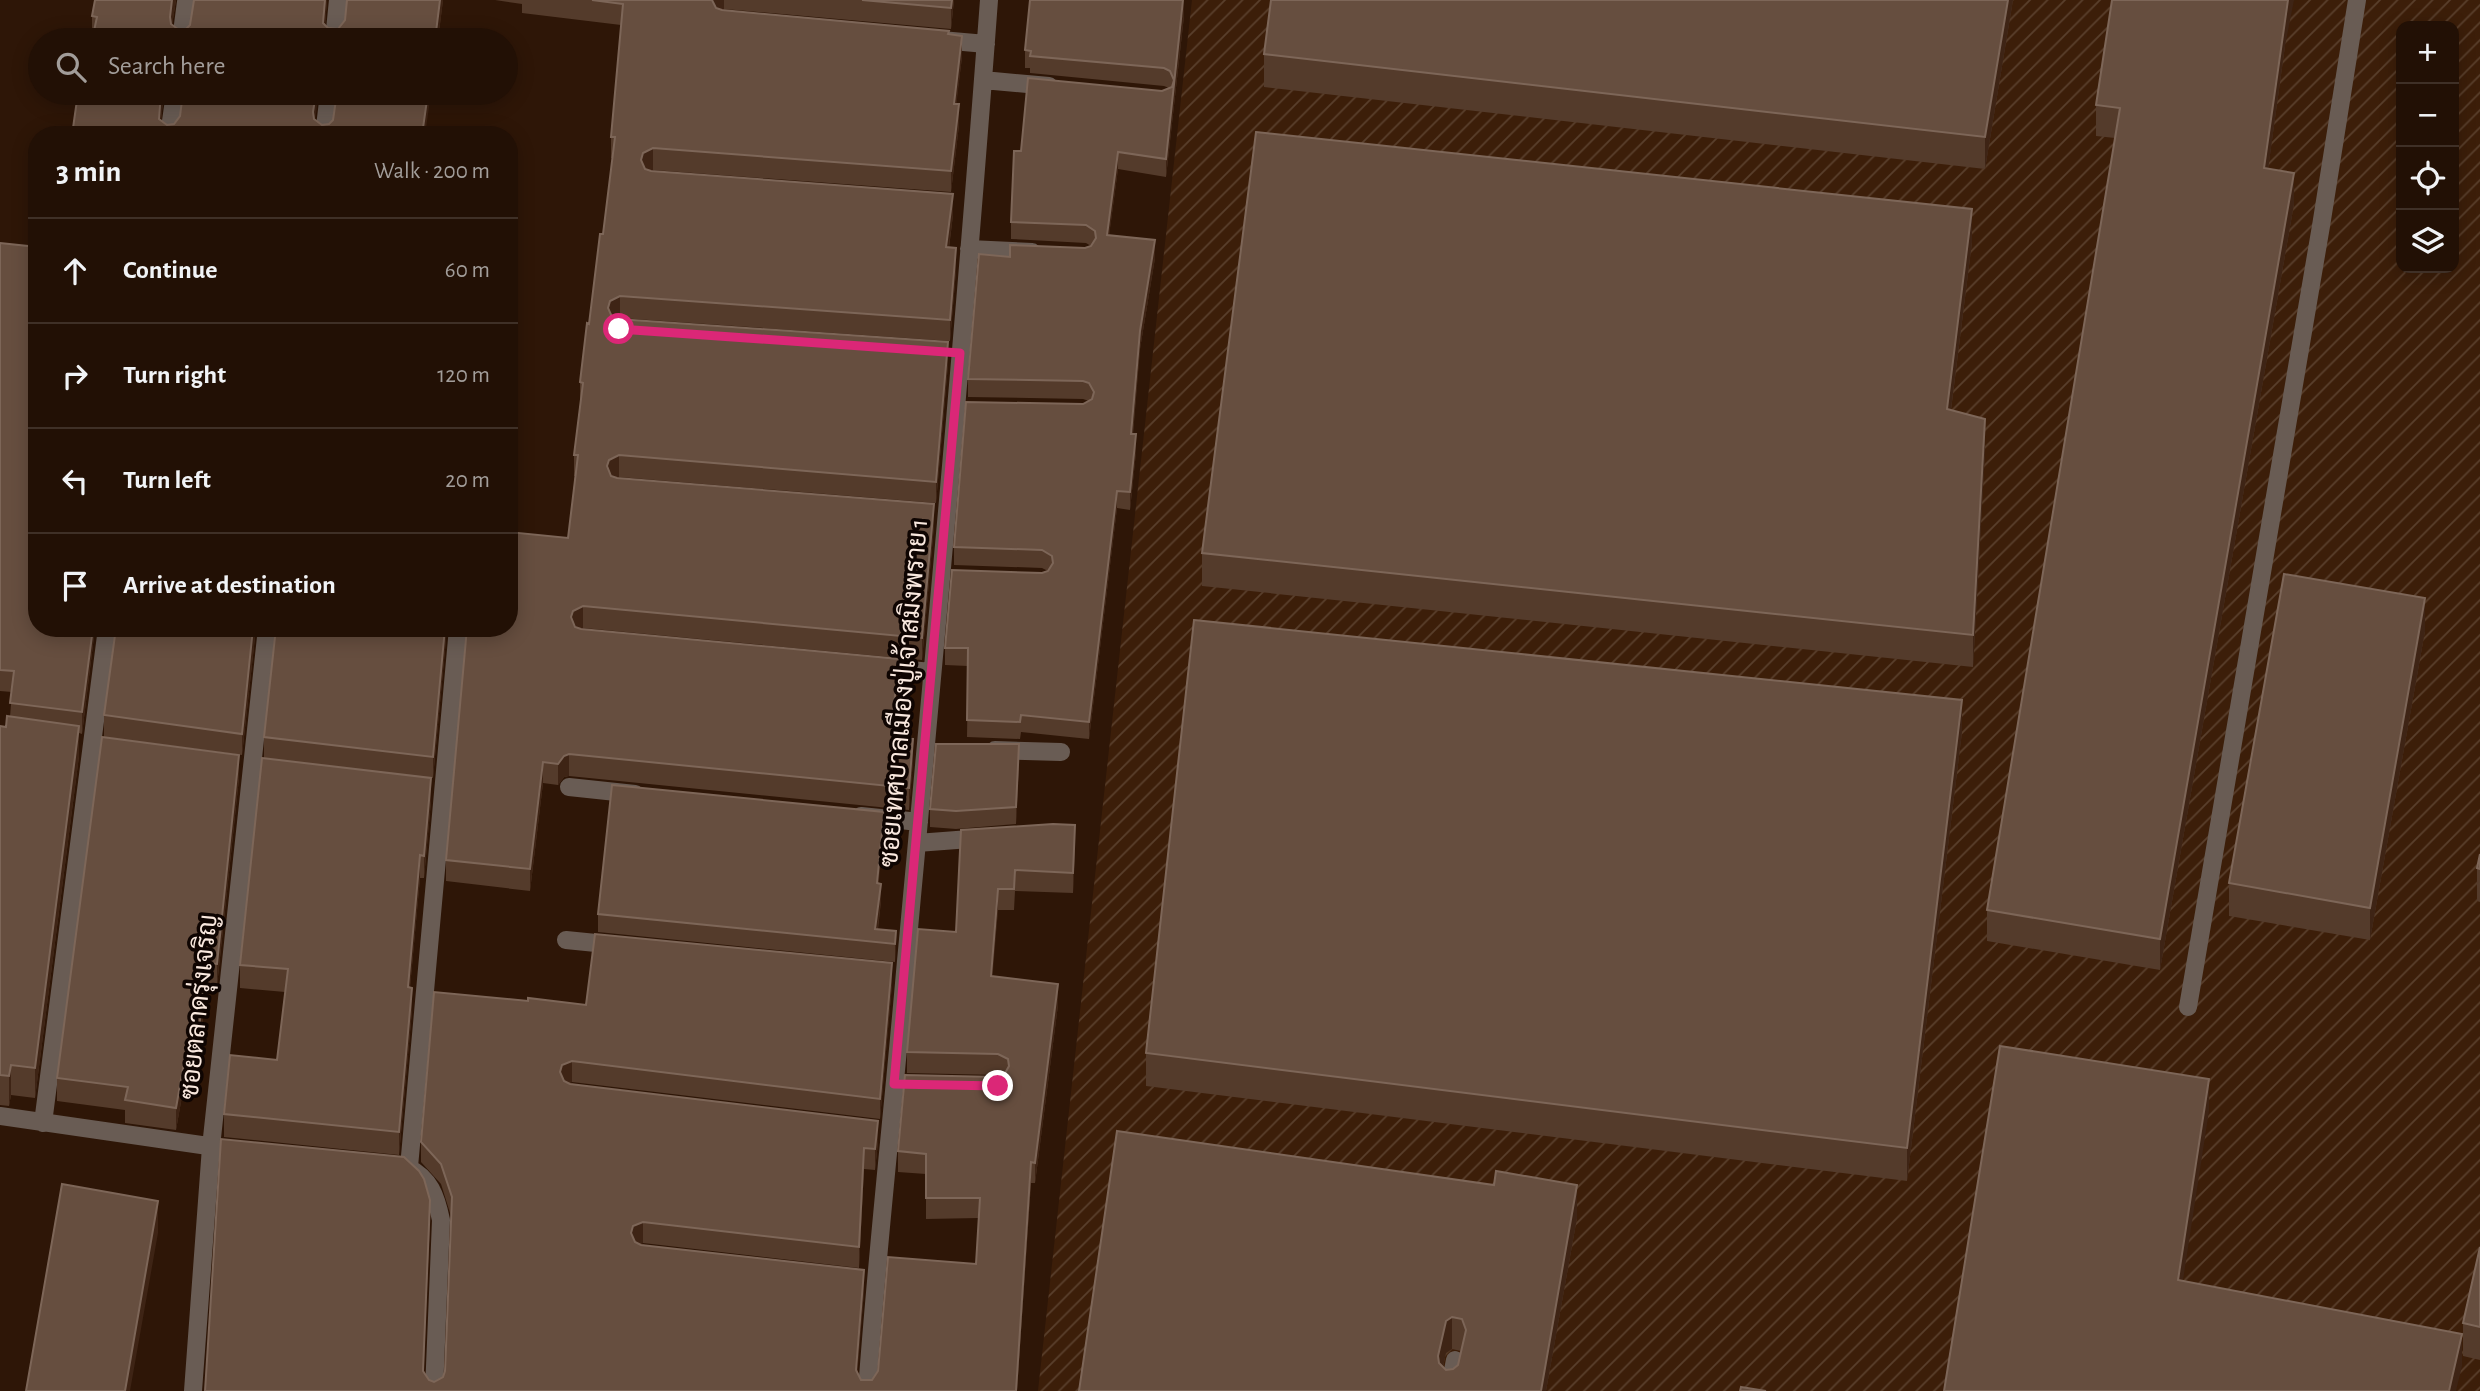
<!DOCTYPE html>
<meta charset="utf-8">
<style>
:root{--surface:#221005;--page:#2e1e13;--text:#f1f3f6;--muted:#a29d9a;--line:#3f3027}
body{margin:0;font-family:"Alegreya Sans",Sarabun,sans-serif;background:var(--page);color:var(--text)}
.controls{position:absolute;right:21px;top:21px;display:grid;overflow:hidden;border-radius:14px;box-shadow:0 4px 18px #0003}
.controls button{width:63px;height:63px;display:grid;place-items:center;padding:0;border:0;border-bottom:2px solid var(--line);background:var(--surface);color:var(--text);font:35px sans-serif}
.stop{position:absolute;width:21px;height:21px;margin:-16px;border:5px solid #db2777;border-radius:50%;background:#fff}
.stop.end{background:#db2777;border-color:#fff;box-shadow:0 2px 7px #0008}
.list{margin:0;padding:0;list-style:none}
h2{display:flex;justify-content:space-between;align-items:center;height:91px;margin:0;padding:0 28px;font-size:30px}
h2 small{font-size:23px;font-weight:400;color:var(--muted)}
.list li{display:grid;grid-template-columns:46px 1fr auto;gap:21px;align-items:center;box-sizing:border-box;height:105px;padding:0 28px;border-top:2px solid var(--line)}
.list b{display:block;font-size:26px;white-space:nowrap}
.list em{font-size:23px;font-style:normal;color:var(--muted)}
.icon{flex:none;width:38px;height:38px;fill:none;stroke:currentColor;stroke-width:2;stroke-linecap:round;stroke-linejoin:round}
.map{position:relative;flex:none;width:2480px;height:1391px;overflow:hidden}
.search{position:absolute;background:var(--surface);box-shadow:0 4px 18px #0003;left:28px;top:28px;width:490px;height:77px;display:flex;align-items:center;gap:18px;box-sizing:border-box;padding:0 24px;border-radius:38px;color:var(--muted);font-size:26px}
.panel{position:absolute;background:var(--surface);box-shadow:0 4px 18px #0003;left:28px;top:126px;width:490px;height:511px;border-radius:28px}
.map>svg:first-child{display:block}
</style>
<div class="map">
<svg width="2480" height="1391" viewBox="0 0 2480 1391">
<defs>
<pattern id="industrial-furrows" width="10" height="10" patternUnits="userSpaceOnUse" patternTransform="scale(1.75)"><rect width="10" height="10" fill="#3c1e09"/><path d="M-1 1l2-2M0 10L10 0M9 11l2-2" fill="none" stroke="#593f2c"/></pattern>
</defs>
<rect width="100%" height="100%" fill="#2e1607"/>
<path fill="url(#industrial-furrows)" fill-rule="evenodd" d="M 1192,0 L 2480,0 L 2480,1391 L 1038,1391 ZM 2401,26 L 2454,26 L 2454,268 L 2401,268 Z"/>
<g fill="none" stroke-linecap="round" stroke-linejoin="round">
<path stroke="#695c54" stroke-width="18" d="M 181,40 L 186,2
M 334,40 L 338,0
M 941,40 L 986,44
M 983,80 L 1049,86
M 169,135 L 175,93
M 324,135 L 329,93
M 969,249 L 1032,252
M 876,667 L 932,672
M 995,750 L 1061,752
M 569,787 L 635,794
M 861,816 L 919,822
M 917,843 L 983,838
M 566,940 L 616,945
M 2188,1007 L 2321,226 L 2357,0
M 0,1116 L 222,1148
M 43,1123 L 107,628
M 407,1167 C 430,1178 436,1196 441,1220 L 434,1391
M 409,1167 L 458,628
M 193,1391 L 211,1147 L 267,628
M 867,1391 C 877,1251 893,1112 905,972 C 935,648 965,324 989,0
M 1449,1391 L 1455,1360"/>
</g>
<path fill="#543b2b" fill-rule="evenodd" d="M 176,0 L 172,25 L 179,30 L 327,0 L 325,25 L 328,28 L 338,29 L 443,0 L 438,40 L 92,40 L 92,16 Z
M 495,0 L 954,0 L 951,29 L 724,9 L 721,10 L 949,35 L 962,57 L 956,104 L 959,125 L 951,192 L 653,170 L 650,171 L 953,215 L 949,248 L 956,270 L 950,341 L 620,318 L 617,319 L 948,364 L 936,503 L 619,477 L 616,478 L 934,525 L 922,660 L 583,628 L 580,629 L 899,680 L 893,733 L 895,738 L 913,760 L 909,810 L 569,776 L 564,777 L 558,785 L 543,783 L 530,891 L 446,881 L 446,860 L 568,538 L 575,476 L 574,476 L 574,455 L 580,404 L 580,382 L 603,234 L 613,158 L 611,158 L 611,137 L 621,25 L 522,13 L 522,4 Z
M 2013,0 L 1985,169 L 1264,87 L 1264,54 Z
M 1184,16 L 1166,177 L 1118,169 L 1109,235 L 1155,258 L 1140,349 L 1133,434 L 1136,452 L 1130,510 L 1117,508 L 1089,739 L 1021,732 L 1020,739 L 967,737 L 968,666 L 945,665 L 945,648 L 1042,573 L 1048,571 L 1042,568 L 954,565 L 954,547 L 1083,404 L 1089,401 L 1083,399 L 968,397 L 968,379 L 1010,257 L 1085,248 L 1091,246 L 1086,243 L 1011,239 L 1011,222 L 1021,151 L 1169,88 L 1164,86 L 1030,73 L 1030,68 L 1025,68 L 1025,50 Z
M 2285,46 L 2268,169 L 2294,204 L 2160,970 L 1987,941 L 1987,910 L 2115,138 L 2096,136 L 2096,105 Z
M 78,93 L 164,93 L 161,120 L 167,125 L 315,119 L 322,125 L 425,135 L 72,135 Z
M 1972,242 L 1951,410 L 1985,452 L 1973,667 L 1202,586 L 1202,553 Z
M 0,243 L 95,628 L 82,734 L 79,733 L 79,756 L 35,1098 L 11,1095 L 9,1106 L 0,1105 L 0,726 L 6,727 L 10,717 L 12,692 L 0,691 Z
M 116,628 L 256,628 L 242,755 L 104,737 L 104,715 Z
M 447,628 L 433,778 L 264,758 L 264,737 Z
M 2425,631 L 2370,940 L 2229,916 L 2229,883 Z
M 1962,732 L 1907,1181 L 1146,1086 L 1146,1053 Z
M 1019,762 L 1016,824 L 956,829 L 930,827 L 930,809 Z
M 239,778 L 217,986 L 207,986 L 198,1058 L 189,1057 L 176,1130 L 125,1123 L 125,1110 L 57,1101 L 57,1078 Z
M 431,801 L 424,878 L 420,878 L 410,987 L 412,1010 L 399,1155 L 224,1137 L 224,1114 L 277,1060 L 285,992 L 240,988 L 240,965 Z
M 884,830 L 878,883 L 881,901 L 878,929 L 896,931 L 895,962 L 598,932 L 598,914 Z
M 961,830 L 1075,845 L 1073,893 L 1015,891 L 1014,910 L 998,910 L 992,976 L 1058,1005 L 1035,1183 L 1031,1183 L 1017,1391 L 205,1391 L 430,1221 L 423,1372 L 429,1380 L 434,1382 L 443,1377 L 445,1371 L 451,1216 L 441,1184 L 421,1162 L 421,1142 L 528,1001 L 586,1005 L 892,984 L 880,1119 L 572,1082 L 569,1083 L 878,1142 L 875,1170 L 864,1169 L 859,1268 L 643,1243 L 640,1244 L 864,1291 L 857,1373 L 861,1380 L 872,1380 L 976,1264 L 979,1218 L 926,1219 L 926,1174 L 898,1172 L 898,1151 L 998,1077 L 1000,1076 L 998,1075 L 907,1073 L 907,1052 L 956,932 Z
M 2480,854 L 2480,902 L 2477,901 L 2477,868 Z
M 1494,1185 L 1577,1218 L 1546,1391 L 1079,1391 ZM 1452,1349 L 1461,1351 L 1458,1365 L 1453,1369 L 1446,1370 L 1443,1367 L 1446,1353 Z
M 2480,1247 L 2480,1360 L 2463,1356 L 2463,1323 Z"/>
<path fill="#3e2415" d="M 172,0 L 176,0 L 170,39 L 170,17 Z
M 325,0 L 327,0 L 324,40 L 323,23 Z
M 440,0 L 443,0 L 438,40 L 435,40 Z
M 712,0 L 724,0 L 724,9 L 714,13 Z
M 952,0 L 954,0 L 951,29 L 951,8 Z
M 1184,0 L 1184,16 L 1166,177 L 1166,159 Z
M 2008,0 L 2013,0 L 1985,169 L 1985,137 Z
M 2288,0 L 2294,0 L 2285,46 L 2264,199 L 2264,168 Z
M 962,36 L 962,57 L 954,125 L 954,104 Z
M 161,93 L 164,93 L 160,130 L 159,119 Z
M 316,93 L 319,93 L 313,134 L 313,112 Z
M 428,93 L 431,93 L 425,135 L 422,135 Z
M 959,104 L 959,125 L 951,192 L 951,171 Z
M 653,148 L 653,170 L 643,174 L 641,160 L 643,153 Z
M 1118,152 L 1118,169 L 1107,252 L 1107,235 Z
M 2294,173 L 2294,204 L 2160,970 L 2160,939 Z
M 953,194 L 953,215 L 946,269 L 946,247 Z
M 1972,209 L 1972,242 L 1947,441 L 1947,409 Z
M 1155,240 L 1155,258 L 1140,349 L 1131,451 L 1131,434 L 1140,331 Z
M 956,248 L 956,270 L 950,341 L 950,320 Z
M 620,296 L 620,318 L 610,322 L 608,308 L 610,301 Z
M 948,342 L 948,364 L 936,503 L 936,482 Z
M 1985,419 L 1985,452 L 1973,667 L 1973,635 Z
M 1136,434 L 1136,452 L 1130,510 L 1130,492 Z
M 619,455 L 619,477 L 609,481 L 607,466 L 609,460 Z
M 1117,491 L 1117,508 L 1089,739 L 1089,722 Z
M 934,504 L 934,525 L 922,660 L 922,638 Z
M 2425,598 L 2425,631 L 2370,940 L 2370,908 Z
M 583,606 L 583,628 L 573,632 L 571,617 L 573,611 Z
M 93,628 L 95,628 L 82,734 L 82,712 Z
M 253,628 L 256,628 L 242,755 L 242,734 Z
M 445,628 L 447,628 L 433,778 L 433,757 Z
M 899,659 L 899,680 L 891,754 L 891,733 Z
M 1962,700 L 1962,732 L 1907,1181 L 1907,1148 Z
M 79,726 L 79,756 L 35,1098 L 35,1068 Z
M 913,739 L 913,760 L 909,810 L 909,788 Z
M 1019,744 L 1019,762 L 1016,824 L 1016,807 Z
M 569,754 L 569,776 L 564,777 L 558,785 L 558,764 L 564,756 Z
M 239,755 L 239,778 L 217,986 L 217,964 Z
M 543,762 L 543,783 L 530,891 L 530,869 Z
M 431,778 L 431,801 L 424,878 L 424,856 Z
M 884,812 L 884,830 L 877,901 L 877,883 Z
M 1075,825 L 1075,845 L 1073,893 L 1073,873 Z
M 420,855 L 420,878 L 408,1010 L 408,987 Z
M 881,884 L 881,901 L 876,942 L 875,929 Z
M 998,889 L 998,910 L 991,997 L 991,976 Z
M 896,931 L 896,948 L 895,962 L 895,944 Z
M 207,963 L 207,986 L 198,1058 L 198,1036 Z
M 892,963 L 892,984 L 880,1119 L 880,1099 Z
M 1058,984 L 1058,1005 L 1035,1183 L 1035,1163 Z
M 412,988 L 412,1010 L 399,1155 L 399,1132 Z
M 189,1035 L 189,1057 L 176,1130 L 176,1108 Z
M 572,1061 L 572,1082 L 562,1086 L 560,1072 L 562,1065 Z
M 11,1065 L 11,1095 L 9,1106 L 9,1076 Z
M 2209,1079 L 2209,1111 L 2178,1313 L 2178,1280 Z
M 878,1121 L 878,1142 L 875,1170 L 875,1149 Z
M 864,1148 L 864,1169 L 859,1268 L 859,1247 Z
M 1031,1162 L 1031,1183 L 1017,1391 L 1016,1391 Z
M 1577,1185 L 1577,1218 L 1546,1391 L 1541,1391 Z
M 430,1200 L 430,1221 L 423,1391 L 423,1371 Z
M 158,1201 L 158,1233 L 130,1391 L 125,1391 Z
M 643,1222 L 643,1243 L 633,1247 L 631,1233 L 633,1226 Z
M 864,1270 L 864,1291 L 856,1391 L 856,1370 Z
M 1452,1317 L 1452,1349 L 1446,1353 L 1438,1389 L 1438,1356 L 1446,1321 Z
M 2462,1334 L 2462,1366 L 2456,1391 L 2449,1391 Z"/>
<path fill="#664e3f" stroke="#7d6658" stroke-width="2" fill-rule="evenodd" d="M 95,0 L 172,0 L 170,17 L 171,24 L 179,30 L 186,29 L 190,25 L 194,0 L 325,0 L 323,23 L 328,28 L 338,29 L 345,20 L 347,0 L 440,0 L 435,40 L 92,40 L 97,17 L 92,16 Z
M 592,0 L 712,0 L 716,8 L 722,10 L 949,31 L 948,34 L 962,36 L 954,104 L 959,104 L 951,171 L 653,148 L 643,153 L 641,160 L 645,169 L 651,171 L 953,194 L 946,247 L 956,248 L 950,320 L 620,296 L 610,301 L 608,308 L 612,317 L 618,319 L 948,342 L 936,482 L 619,455 L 609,460 L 607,466 L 611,476 L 617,478 L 934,504 L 922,638 L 583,606 L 573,611 L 571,617 L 575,627 L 581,629 L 899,659 L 891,733 L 895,733 L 895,738 L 913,739 L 909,788 L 569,754 L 564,756 L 558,764 L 543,762 L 530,869 L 446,860 L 467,628 L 509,628 L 509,532 L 568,538 L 578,455 L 574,455 L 583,383 L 580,382 L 587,323 L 589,324 L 600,234 L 603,234 L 615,137 L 611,137 L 623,4 Z
M 862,0 L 952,0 L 951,8 Z
M 1030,0 L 1183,0 L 1166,159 L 1118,152 L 1107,235 L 1155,240 L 1140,331 L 1131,434 L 1136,434 L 1130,492 L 1117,491 L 1089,722 L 1021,715 L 1020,722 L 967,720 L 968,648 L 945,648 L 952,570 L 1042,573 L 1048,571 L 1053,563 L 1052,556 L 1042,550 L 954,547 L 966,402 L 1083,404 L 1092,399 L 1094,392 L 1089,383 L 1083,381 L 968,379 L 979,254 L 1010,257 L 1010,245 L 1085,248 L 1091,246 L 1096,238 L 1095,231 L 1086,225 L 1011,222 L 1014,151 L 1021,151 L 1028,78 L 1162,91 L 1172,87 L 1174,80 L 1170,71 L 1164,68 L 1030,56 L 1031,51 L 1025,50 Z
M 1271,0 L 2008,0 L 1985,137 L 1264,54 Z
M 2112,0 L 2288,0 L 2264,168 L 2294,173 L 2160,939 L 1987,910 L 2120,108 L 2096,105 Z
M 78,93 L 161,93 L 159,119 L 167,125 L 174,124 L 180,116 L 183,93 L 316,93 L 313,112 L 314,119 L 322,125 L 329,124 L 333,120 L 337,93 L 428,93 L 422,135 L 205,135 L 146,129 L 145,135 L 72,135 Z
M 1256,132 L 1972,209 L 1947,409 L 1985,419 L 1973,635 L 1202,553 Z
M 0,243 L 37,247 L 37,628 L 93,628 L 82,712 L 10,703 L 14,671 L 0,670 Z
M 2284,574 L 2425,598 L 2370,908 L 2229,883 Z
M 1194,620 L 1962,700 L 1907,1148 L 1146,1053 Z
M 116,628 L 253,628 L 242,734 L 104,715 Z
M 276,628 L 445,628 L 433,757 L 264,737 Z
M 7,716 L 79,726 L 35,1068 L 11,1065 L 9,1076 L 0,1075 L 0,726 L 6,727 Z
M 102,737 L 239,755 L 217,964 L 207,963 L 198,1036 L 189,1035 L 176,1108 L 125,1100 L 128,1087 L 57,1078 Z
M 936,744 L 1019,744 L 1016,807 L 956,811 L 930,809 Z
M 262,758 L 431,778 L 424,856 L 420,855 L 408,987 L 412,988 L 399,1132 L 224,1114 L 230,1055 L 277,1060 L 288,969 L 240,965 Z
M 612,785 L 884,812 L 877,883 L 881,884 L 875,929 L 896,931 L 895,944 L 598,914 Z
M 1053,824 L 1075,825 L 1073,873 L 1015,870 L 1014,889 L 998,889 L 991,976 L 1058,984 L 1035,1163 L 1031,1162 L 1016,1391 L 205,1391 L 221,1139 L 404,1157 L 419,1171 L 424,1179 L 430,1200 L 423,1371 L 429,1380 L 434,1382 L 443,1377 L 445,1371 L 452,1197 L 441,1164 L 421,1142 L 434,992 L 528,1001 L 528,998 L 586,1005 L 595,934 L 892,963 L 880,1099 L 572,1061 L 562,1065 L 560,1072 L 564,1081 L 570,1084 L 878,1121 L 875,1149 L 864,1148 L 859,1247 L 643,1222 L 633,1226 L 631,1233 L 635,1242 L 641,1245 L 864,1270 L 856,1370 L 861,1380 L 872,1380 L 878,1371 L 888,1257 L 976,1264 L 980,1198 L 926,1198 L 926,1154 L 898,1151 L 905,1075 L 998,1077 L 1004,1075 L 1009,1066 L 1008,1059 L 998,1054 L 907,1052 L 918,929 L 956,932 L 961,830 Z
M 2480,854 L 2480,869 L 2477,868 Z
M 2000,1046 L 2209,1079 L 2178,1280 L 2462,1334 L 2449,1391 L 1944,1391 Z
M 1117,1131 L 1494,1185 L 1496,1171 L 1577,1185 L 1541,1391 L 1079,1391 ZM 1452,1317 L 1462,1319 L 1466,1330 L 1458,1365 L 1453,1369 L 1446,1370 L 1439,1363 L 1438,1356 L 1446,1321 Z
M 62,1184 L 158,1201 L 125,1391 L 26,1391 Z
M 2480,1247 L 2480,1327 L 2463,1323 Z
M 1741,1387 L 1766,1391 L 1740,1391 Z"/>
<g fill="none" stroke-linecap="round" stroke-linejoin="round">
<path stroke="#db2777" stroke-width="9" d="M 619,329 L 960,353 L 894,1084 L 998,1086"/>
</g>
<g text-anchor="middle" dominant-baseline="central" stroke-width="7" stroke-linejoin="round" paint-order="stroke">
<g font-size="26" fill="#f9e8de" stroke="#0f0502">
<text transform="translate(904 693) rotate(-85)">ซอยเทศบาลเมืองปู่เจ้าสมิงพราย 1</text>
<text transform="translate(199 1007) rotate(-84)">ซอยตลาดรุ่งเจริญ</text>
</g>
</g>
</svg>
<div class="controls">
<button>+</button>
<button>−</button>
<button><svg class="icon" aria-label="locate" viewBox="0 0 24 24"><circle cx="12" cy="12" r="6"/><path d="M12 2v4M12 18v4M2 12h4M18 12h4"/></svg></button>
<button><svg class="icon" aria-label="layers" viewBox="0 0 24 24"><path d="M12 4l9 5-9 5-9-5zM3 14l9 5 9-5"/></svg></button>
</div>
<div class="stop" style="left:619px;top:329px"></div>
<div class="stop end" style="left:998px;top:1086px"></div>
<div class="search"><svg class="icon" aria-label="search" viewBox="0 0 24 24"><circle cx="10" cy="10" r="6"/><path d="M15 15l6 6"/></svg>Search here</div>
<section class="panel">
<h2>3 min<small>Walk · 200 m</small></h2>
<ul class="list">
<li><svg class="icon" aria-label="ahead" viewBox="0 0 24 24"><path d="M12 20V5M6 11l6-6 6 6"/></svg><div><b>Continue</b></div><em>60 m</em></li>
<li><svg class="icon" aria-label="right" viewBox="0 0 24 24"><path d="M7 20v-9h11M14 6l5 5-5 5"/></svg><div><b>Turn right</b></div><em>120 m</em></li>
<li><svg class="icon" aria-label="left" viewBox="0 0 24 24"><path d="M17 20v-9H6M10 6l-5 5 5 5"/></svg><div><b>Turn left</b></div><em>20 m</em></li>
<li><svg class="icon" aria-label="arrive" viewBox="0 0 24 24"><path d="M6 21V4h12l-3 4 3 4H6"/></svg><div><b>Arrive at destination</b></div></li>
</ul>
</section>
</div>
